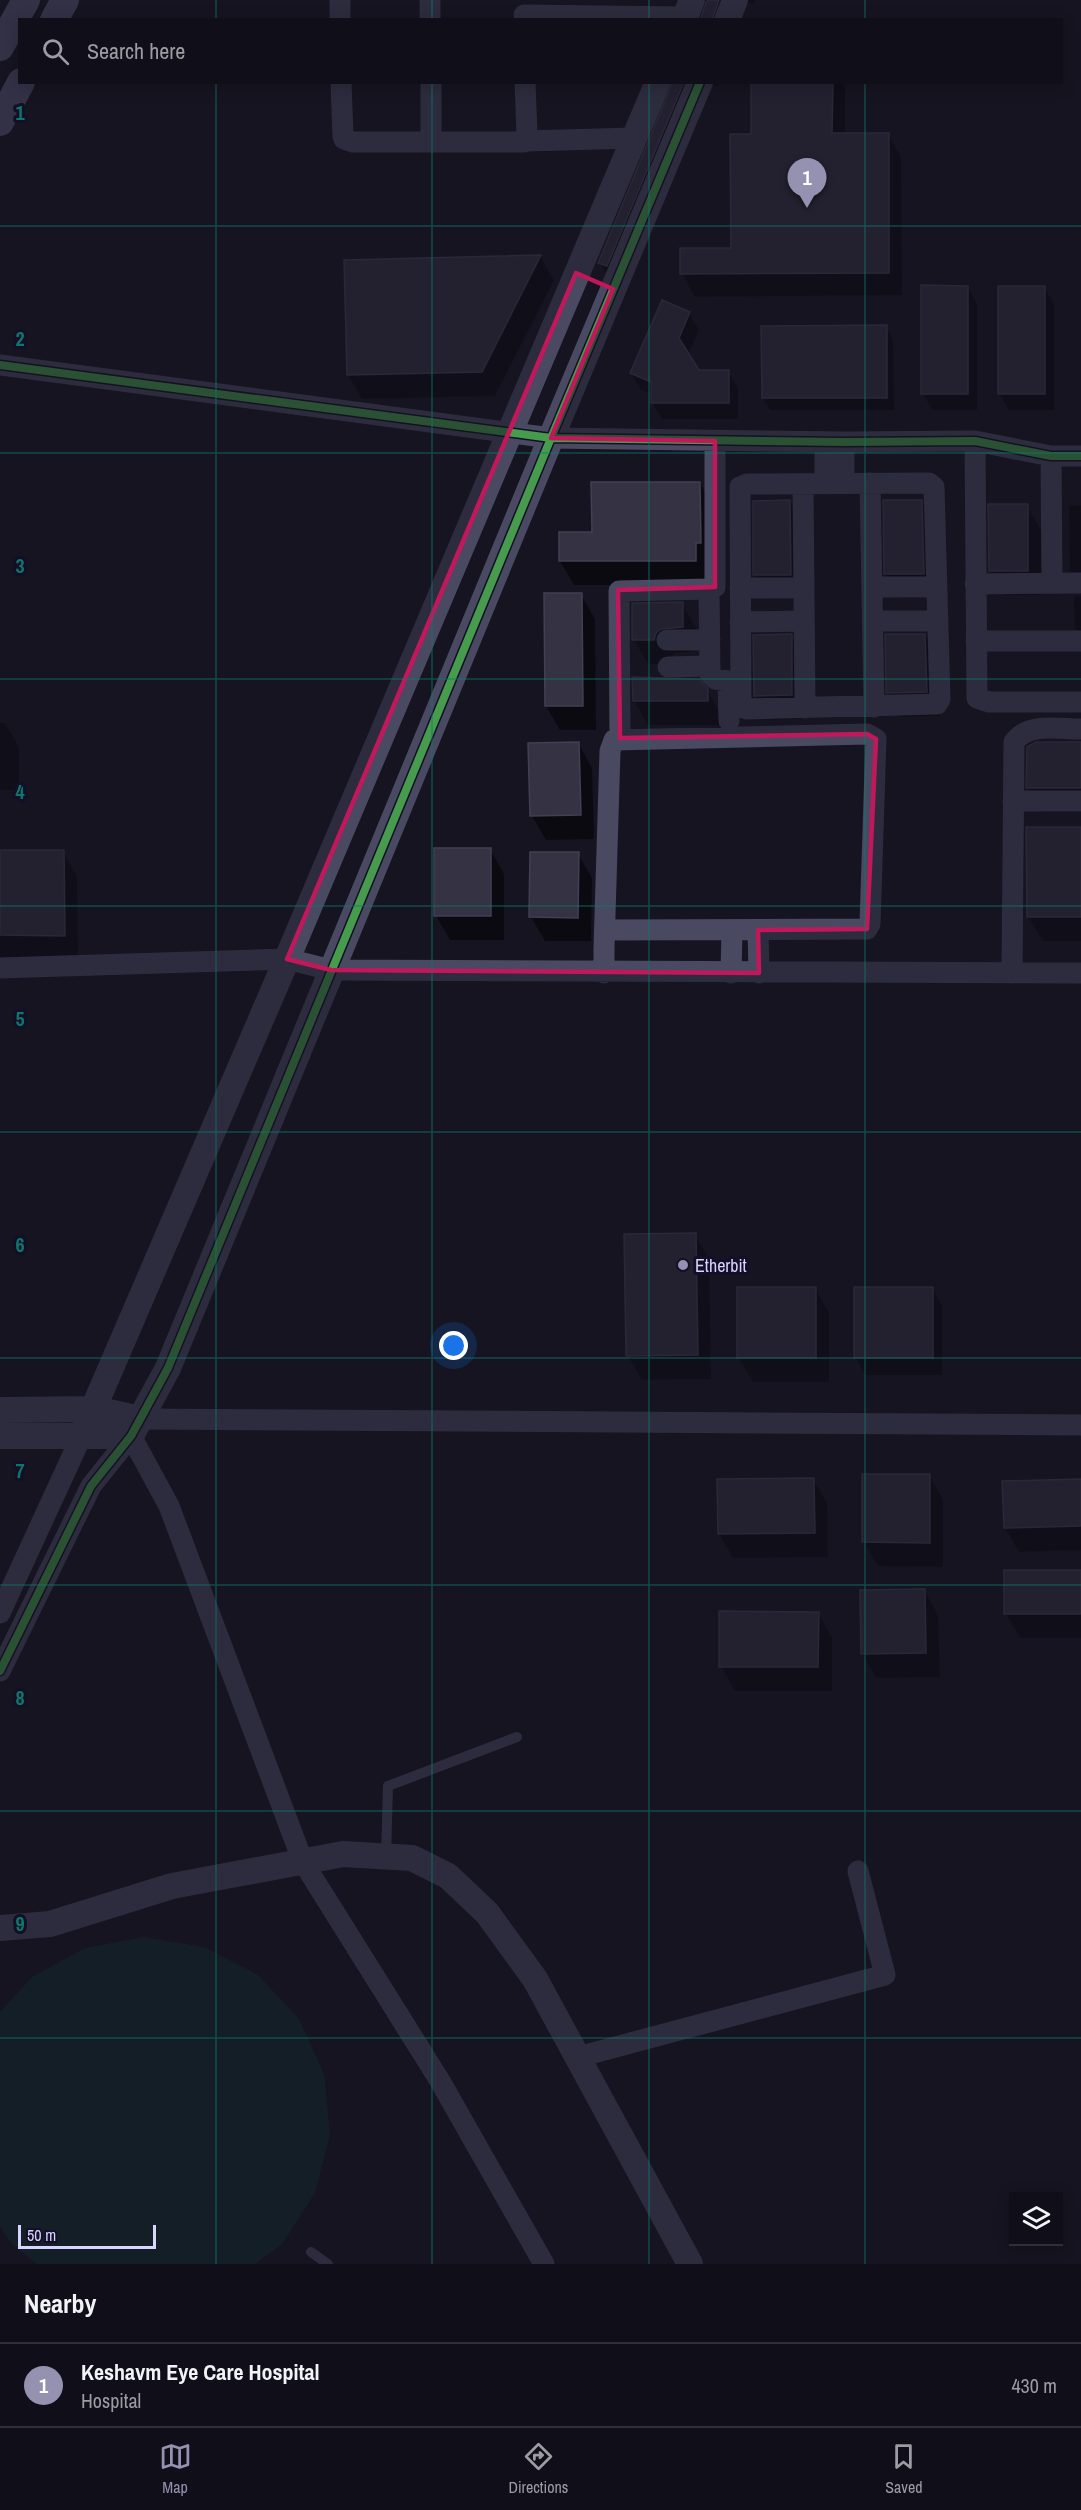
<!DOCTYPE html>
<style>
:root{--surface:#100f19;--page:#191822;--text:#f1f3f6;--muted:#9c9ca2;--line:#302f38;--accent:#9591b1}
body{margin:0;font-family:"Archivo Narrow",sans-serif;background:var(--page);color:var(--text)}
.controls{position:absolute;right:18px;bottom:18px;display:grid;overflow:hidden;border-radius:0px;box-shadow:0 3px 15px #0003}
.controls button{width:54px;height:54px;display:grid;place-items:center;padding:0;border:0;border-bottom:2px solid var(--line);background:var(--surface);color:var(--text);font:30px sans-serif}
.scale{position:absolute;left:18px;bottom:15px;width:138px;box-sizing:border-box;padding-left:6px;border:3px solid #d9d4ff;border-top:0;font-size:16px;line-height:21px;white-space:nowrap;color:#d9d4ff;-webkit-text-stroke:4px #130f26;paint-order:stroke}
.you{position:absolute;left:454px;top:1346px;width:21px;height:21px;margin:-15px;border:4px solid #fff;border-radius:50%;background:#1a73e8;box-shadow:0 0 0 9px #1a73e833}
.badge{display:grid;place-items:center;width:39px;height:39px;border-radius:50%;background:var(--accent);color:#fff;font-size:20px;font-weight:700}
.pin{position:absolute;translate:-50% -50px;filter:drop-shadow(0 2px 3px #0008)}
.pin::after{content:'';position:absolute;top:32px;width:21px;height:18px;background:inherit;clip-path:polygon(0 0,100% 0,50% 100%)}
.list{margin:0;padding:0;list-style:none}
h2{display:flex;justify-content:space-between;align-items:center;height:78px;margin:0;padding:0 24px;font-size:26px}
h2 small{font-size:20px;font-weight:400;color:var(--muted)}
.list li{display:grid;grid-template-columns:39px 1fr auto;gap:18px;align-items:center;box-sizing:border-box;height:84px;padding:0 24px;border-top:2px solid var(--line)}
.list b{display:block;font-size:22px;white-space:nowrap}
.list p{margin:0;font-size:20px;white-space:nowrap;color:var(--muted)}
.list em{font-size:20px;font-style:normal;color:var(--muted)}
.icon{flex:none;width:33px;height:33px;fill:none;stroke:currentColor;stroke-width:2;stroke-linecap:round;stroke-linejoin:round}
.map{position:relative;flex:none;width:1081px;height:2264px;overflow:hidden}
.search{position:absolute;background:var(--surface);box-shadow:0 3px 15px #0003;left:18px;right:18px;top:18px;height:66px;display:flex;align-items:center;gap:15px;box-sizing:border-box;padding:0 21px;border-radius:0px;color:var(--muted);font-size:22px}
.sheet{height:162px;background:var(--surface)}
nav{display:flex;justify-content:space-around;align-items:center;box-sizing:border-box;height:84px;border-top:2px solid var(--line);background:var(--surface);font-size:16px;color:var(--muted)}
nav a{display:grid;justify-items:center;gap:3px}
nav .on{color:var(--accent)}
.map>svg:first-child{display:block}
</style>
<div class="map">
<svg width="1081" height="2264" viewBox="0 0 1081 2264">
<rect width="100%" height="100%" fill="#161421"/>
<path fill="#132c2d" d="M 144,1937 L 204,1947 L 258,1975 L 299,2019 L 324,2074 L 330,2134 L 315,2193 L 282,2244 L 255,2264 L 37,2264 L 12,2244 L 0,2227 L 0,2012 L 32,1977 L 85,1948 Z"/>
<path fill="#0007" d="M 701,0 L 755,0 L 753,4 L 742,1 L 727,20 L 701,20 L 708,2 Z
M 667,82 L 720,82 L 718,86 L 708,83 L 609,279 L 600,263 L 674,84 Z
M 753,82 L 842,82 L 845,87 L 845,135 L 888,134 L 901,157 L 902,295 L 695,297 L 682,274 L 732,249 L 753,135 Z
M 540,256 L 554,280 L 495,396 L 362,399 L 348,375 Z
M 968,287 L 977,304 L 977,410 L 932,410 L 923,393 Z
M 1044,287 L 1054,304 L 1054,410 L 1009,410 L 999,393 Z
M 689,314 L 699,330 L 688,355 L 698,372 L 728,372 L 738,388 L 738,419 L 662,419 L 652,403 L 652,394 L 641,390 L 631,373 Z
M 886,326 L 893,339 L 894,410 L 770,410 L 763,398 Z
M 700,483 L 714,508 L 709,585 L 574,585 L 560,561 L 560,533 L 593,533 Z
M 921,501 L 935,526 L 937,598 L 900,598 L 886,574 Z
M 790,502 L 804,526 L 804,599 L 769,599 L 755,575 Z
M 1081,505 L 1081,590 L 1070,570 L 1069,506 Z
M 1027,506 L 1041,530 L 1042,595 L 1004,595 L 990,571 Z
M 581,595 L 595,619 L 596,730 L 560,730 L 546,706 Z
M 1081,596 L 1081,639 L 1075,628 L 1074,597 Z
M 682,604 L 696,628 L 696,651 L 675,653 L 670,658 L 668,664 L 648,664 L 634,640 Z
M 791,635 L 805,660 L 805,719 L 769,720 L 755,696 Z
M 925,635 L 939,660 L 940,716 L 902,717 L 888,692 Z
M 707,690 L 721,715 L 721,725 L 648,725 L 634,701 Z
M 0,723 L 5,723 L 19,747 L 19,790 L 0,790 Z
M 578,743 L 592,768 L 594,839 L 546,840 L 532,816 Z
M 1081,743 L 1081,812 L 1042,812 L 1028,788 Z
M 1081,828 L 1081,941 L 1043,941 L 1028,917 Z
M 490,849 L 504,874 L 504,940 L 450,940 L 436,916 Z
M 0,852 L 63,852 L 77,876 L 78,960 L 0,960 Z
M 578,854 L 592,878 L 591,941 L 545,941 L 531,917 Z
M 695,1235 L 709,1259 L 711,1379 L 642,1380 L 628,1356 Z
M 815,1288 L 829,1313 L 829,1382 L 753,1382 L 739,1358 Z
M 932,1288 L 942,1305 L 942,1375 L 865,1375 L 856,1358 Z
M 929,1475 L 943,1500 L 943,1567 L 878,1566 L 864,1542 Z
M 813,1479 L 827,1503 L 828,1557 L 733,1558 L 719,1534 Z
M 1081,1482 L 1081,1550 L 1019,1552 L 1005,1528 Z
M 1081,1572 L 1081,1638 L 1020,1638 L 1006,1614 Z
M 924,1590 L 938,1615 L 940,1677 L 876,1678 L 862,1653 Z
M 818,1613 L 832,1638 L 832,1691 L 735,1691 L 721,1666 Z"/>
<path fill="#343243" stroke="#433f54" stroke-width="1.5" d="M 707,0 L 719,0 L 712,20 L 700,20 Z
M 673,82 L 684,82 L 607,266 L 598,263 Z
M 751,82 L 833,82 L 832,133 L 889,133 L 889,273 L 680,274 L 680,248 L 731,248 L 730,134 L 751,134 Z
M 541,255 L 482,372 L 347,375 L 344,260 Z
M 921,285 L 968,286 L 968,394 L 921,394 Z
M 998,286 L 1045,286 L 1045,394 L 998,394 Z
M 662,300 L 690,312 L 679,338 L 699,370 L 729,370 L 729,403 L 651,403 L 651,382 L 630,373 Z
M 887,325 L 887,398 L 762,398 L 761,326 Z
M 591,482 L 700,482 L 701,543 L 696,543 L 696,561 L 559,561 L 559,532 L 592,532 Z
M 790,500 L 791,575 L 753,575 L 753,501 Z
M 883,500 L 922,500 L 924,574 L 884,574 Z
M 988,504 L 1028,504 L 1028,571 L 989,571 Z
M 544,593 L 582,593 L 583,706 L 545,706 Z
M 683,602 L 683,627 L 661,629 L 656,633 L 654,640 L 632,640 L 632,603 Z
M 792,634 L 792,695 L 754,696 L 753,635 Z
M 885,634 L 925,634 L 927,692 L 886,693 Z
M 632,677 L 699,679 L 708,689 L 708,701 L 633,701 Z
M 579,742 L 581,815 L 530,816 L 528,743 Z
M 1036,742 L 1081,742 L 1081,788 L 1026,788 L 1027,747 Z
M 1026,827 L 1081,827 L 1081,917 L 1027,917 Z
M 434,848 L 491,848 L 491,916 L 434,916 Z
M 0,850 L 64,850 L 65,936 L 0,935 Z
M 530,852 L 579,852 L 578,918 L 529,917 Z
M 696,1233 L 698,1355 L 626,1356 L 624,1234 Z
M 737,1287 L 816,1287 L 816,1358 L 737,1358 Z
M 854,1287 L 933,1287 L 933,1358 L 854,1358 Z
M 862,1474 L 930,1474 L 930,1543 L 862,1542 Z
M 814,1478 L 815,1533 L 718,1534 L 717,1479 Z
M 1081,1479 L 1081,1526 L 1004,1528 L 1002,1481 Z
M 1004,1570 L 1081,1570 L 1081,1614 L 1004,1614 Z
M 925,1589 L 926,1653 L 861,1654 L 860,1590 Z
M 719,1611 L 819,1612 L 818,1667 L 719,1667 Z"/>
<g fill="none" stroke-linecap="round" stroke-linejoin="round">
<path stroke="#4a4962" stroke-width="10" d="M 386,1857 L 388,1786 L 517,1737
M 311,2252 L 328,2264"/>
<path stroke="#4a4962" stroke-width="21" d="M 340,0 L 340,20
M 430,0 L 430,20
M 524,15 L 685,17
M 341,82 L 343,136 L 344,139 L 353,142 L 524,142 L 527,135 L 525,82
M 431,82 L 431,142
M 526,141 L 634,138
M 0,365 L 551,438 L 844,442 L 975,441 L 1051,456 L 1081,456
M 975,441 L 977,698 L 989,702 L 1081,702
M 825,442 L 825,483
M 844,442 L 844,483
M 1051,456 L 1052,583
M 870,483 L 874,707
M 929,483 L 934,487 L 940,699 L 937,704 L 747,709 L 741,706 L 740,487 L 747,484 Z
M 803,484 L 805,708
M 975,584 L 1081,583
M 872,587 L 936,587
M 740,588 L 804,588
M 709,589 L 710,674 L 715,679 L 728,681 L 729,721
M 872,621 L 937,621
M 740,622 L 804,621
M 667,640 L 710,640
M 976,641 L 1081,641
M 668,667 L 710,666
M 620,738 L 619,591 L 709,589 L 715,587 L 715,441
M 1013,801 L 1081,801
M 758,930 L 759,973
M 0,968 L 287,959 L 331,970 L 1081,973
M 604,973 L 604,948 L 610,751 L 614,740 L 867,734 L 876,739 L 870,924 L 867,929 L 605,930
M 731,973 L 732,930
M 1012,973 L 1014,742 C 1028,722 1058,729 1081,729
M 140,1419 L 1081,1425
M 0,1613 L 82,1435
M 0,1671 L 91,1486 L 131,1436 L 169,1506 L 303,1862 L 440,2081 L 544,2264
M 578,2057 L 885,1975 L 858,1871"/>
<path stroke="#4a4962" stroke-width="26" d="M 684,20 L 692,0
M 727,20 L 735,0
M 0,1410 L 95,1409 L 140,1419
M 82,1435 L 287,959 L 658,82
M 0,1436 L 131,1436 L 168,1368 L 551,438 L 700,82
M 0,1928 L 50,1924 L 172,1886 L 343,1854 L 412,1858 L 448,1876 L 487,1913 L 535,1979 L 690,2264"/>
<path stroke="#575674" stroke-width="28" d="M 54,20 L 65,0
M 0,47 L 26,0
M 0,122 L 21,82"/>
<g stroke="#130f26" stroke-width="11">
<path id="cycleway" d="M 0,365 L 551,438 L 844,442 L 975,441 L 1051,456 L 1081,456
M 0,1671 L 91,1486 L 131,1436 L 168,1368 L 551,438 L 700,82"/>
</g>
<use href="#cycleway" stroke="#469c4c" stroke-width="8"/>
</g>
<path d="M0 0H1081V2264H0ZM 576,273 L 613,289 L 551,438 L 715,441 L 715,587 L 618,590 L 620,738 L 867,734 L 876,739 L 867,929 L 758,930 L 759,973 L 331,970 L 287,959 Z" fill="#161421" fill-opacity=".55" fill-rule="evenodd"/>
<path fill="none" stroke="#c2185b" stroke-width="4.5" stroke-linejoin="round" d="M 576,273 L 613,289 L 551,438 L 715,441 L 715,587 L 618,590 L 620,738 L 867,734 L 876,739 L 867,929 L 758,930 L 759,973 L 331,970 L 287,959 Z"/>
<path fill="none" stroke="#0f766e" stroke-width="1.5" stroke-opacity="0.55" d="M 216,0 L 216,20M 432,0 L 432,20M 649,0 L 649,20M 865,0 L 865,20M 216,82 L 216,2264M 432,82 L 432,2264M 649,82 L 649,2264M 865,82 L 865,2264M 0,226 L 1081,226M 0,453 L 1081,453M 0,679 L 1081,679M 0,906 L 1081,906M 0,1132 L 1081,1132M 0,1358 L 1081,1358M 0,1585 L 1081,1585M 0,1811 L 1081,1811M 0,2038 L 1081,2038"/>
<circle fill="#9591b1" stroke="#130f26" stroke-width="2" cx="683" cy="1265" r="6"/>
<g text-anchor="middle" dominant-baseline="central" stroke-width="6" stroke-linejoin="round" paint-order="stroke">
<g font-size="18" fill="#d9d4ff" stroke="#130f26" text-anchor="start">
<text x="695" y="1265">Etherbit</text>
</g>
</g>
<g font-size="20" text-anchor="middle" font-weight="bold" fill="#0f766e" stroke="#130f26" stroke-width="6" stroke-linejoin="round" paint-order="stroke">
<text x="20" y="120">1</text>
<text x="20" y="346">2</text>
<text x="20" y="573">3</text>
<text x="20" y="799">4</text>
<text x="20" y="1026">5</text>
<text x="20" y="1252">6</text>
<text x="20" y="1478">7</text>
<text x="20" y="1705">8</text>
<text x="20" y="1931">9</text>
</g>
</svg>
<div class="controls">
<button><svg class="icon" aria-label="layers" viewBox="0 0 24 24"><path d="M12 4l9 5-9 5-9-5zM3 14l9 5 9-5"/></svg></button>
</div>
<div class="scale">50 m</div>
<div class="you"></div>
<div class="pin badge" style="left:807px;top:208px">1</div>
<div class="search"><svg class="icon" aria-label="search" viewBox="0 0 24 24"><circle cx="10" cy="10" r="6"/><path d="M15 15l6 6"/></svg>Search here</div>
</div>
<section class="sheet">
<h2>Nearby<small></small></h2>
<ul class="list">
<li><span class="badge">1</span><div><b>Keshavm Eye Care Hospital</b><p>Hospital</p></div><em>430 m</em></li>
</ul>
</section>
<nav>
<a class="on"><svg class="icon" aria-label="map" viewBox="0 0 24 24"><path d="M3 6l6-2 6 2 6-2v14l-6 2-6-2-6 2zM9 4v14M15 6v14"/></svg>Map</a>
<a><svg class="icon" aria-label="directions" viewBox="0 0 24 24"><path d="M12 3l9 9-9 9-9-9zM9 14v-3h6M13 9l2 2-2 2"/></svg>Directions</a>
<a><svg class="icon" aria-label="saved" viewBox="0 0 24 24"><path d="M7 4h10v16l-5-4-5 4z"/></svg>Saved</a>
</nav>
